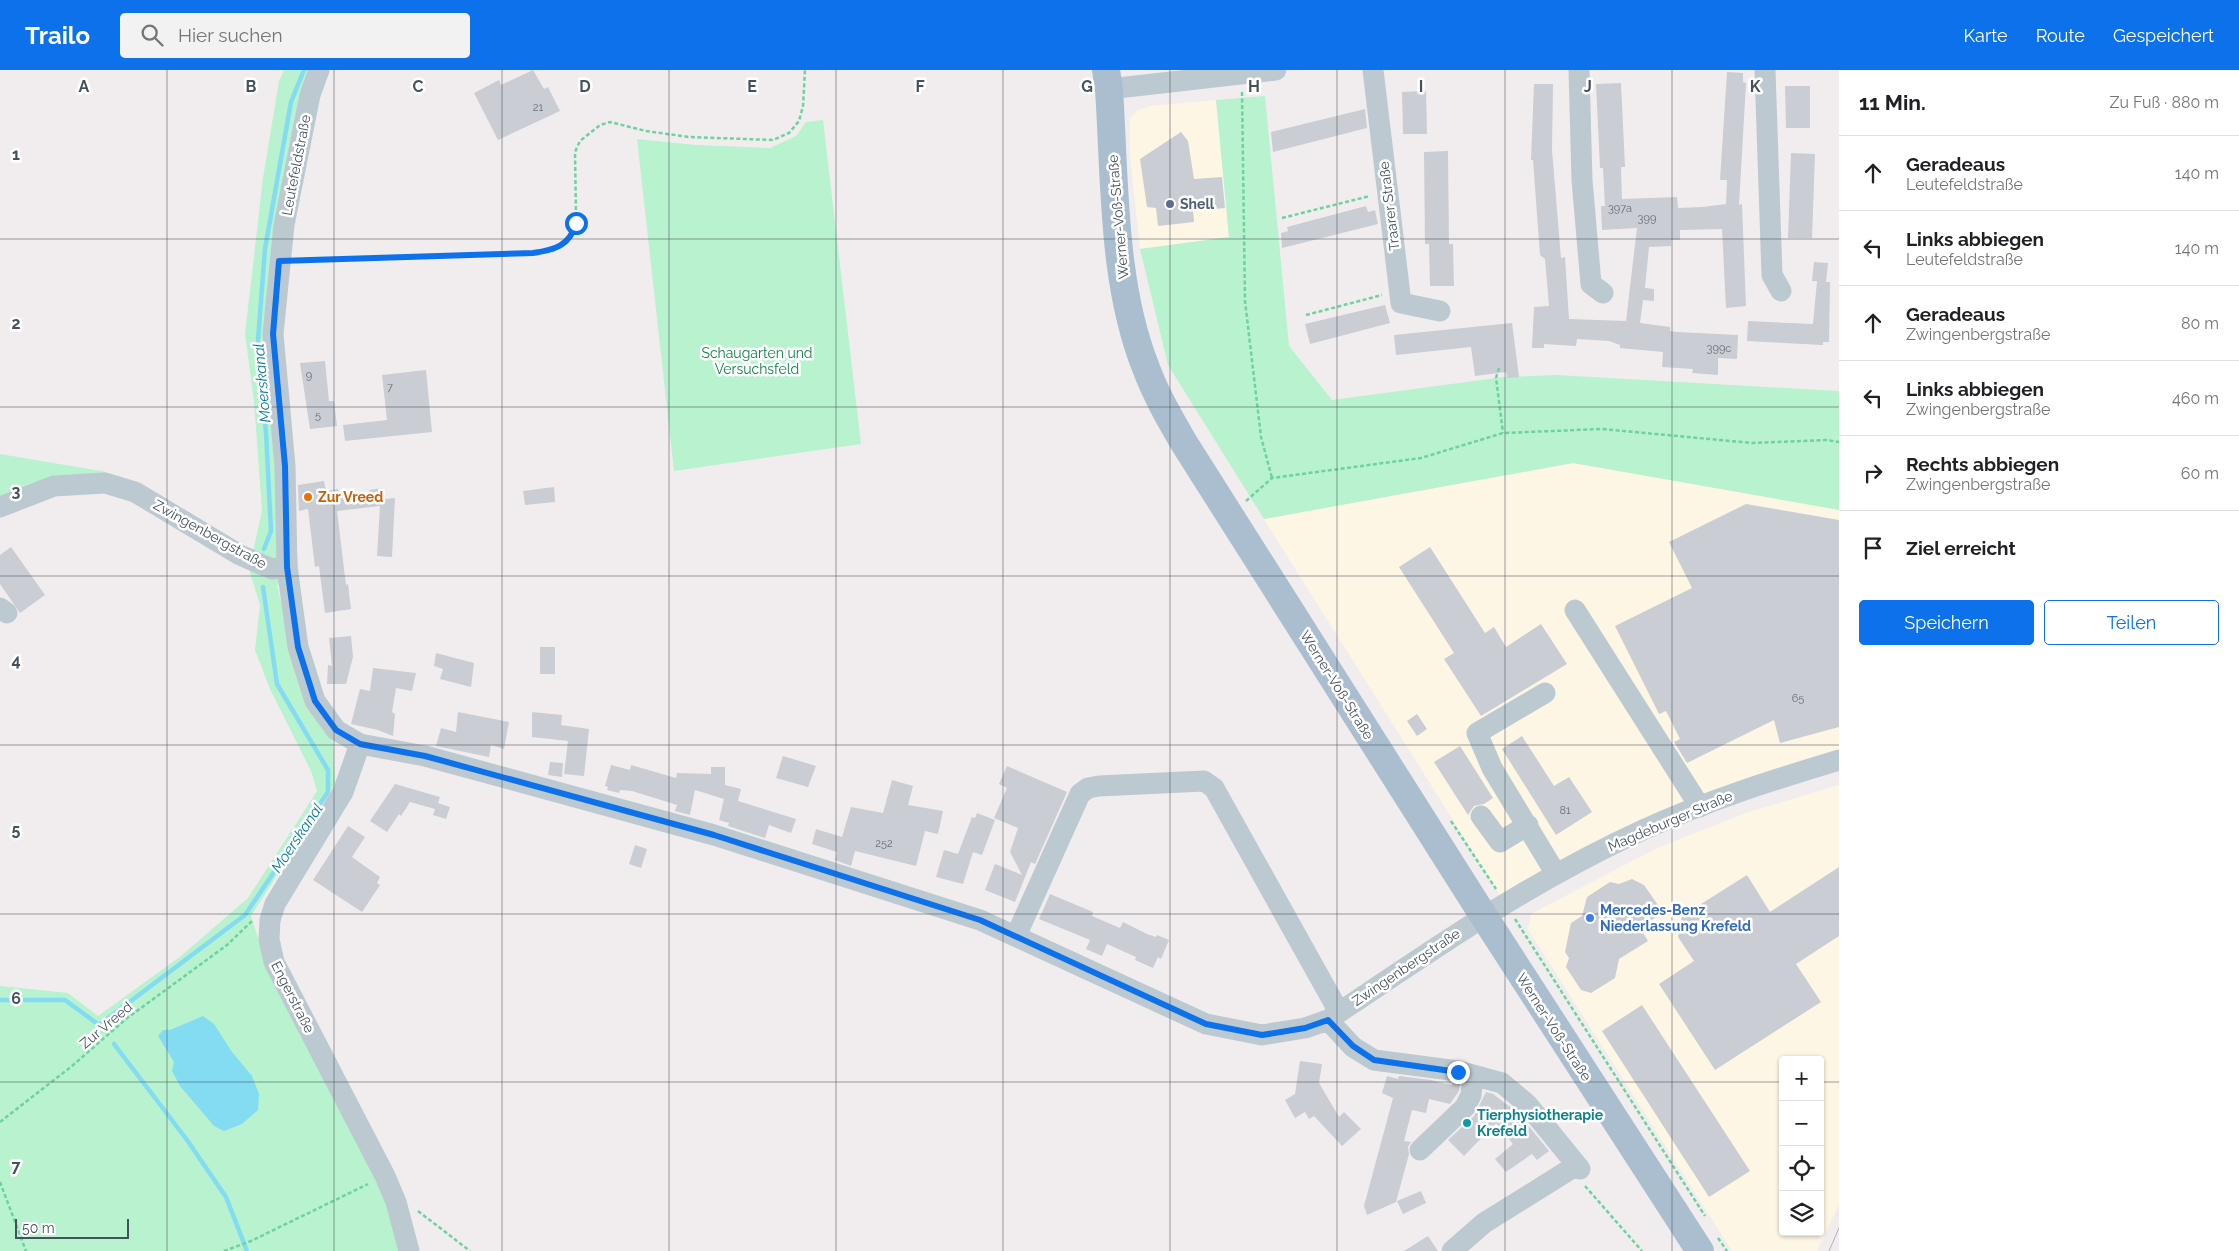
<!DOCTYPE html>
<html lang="de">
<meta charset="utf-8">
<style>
:root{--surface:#fff;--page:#f2f2f2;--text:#202124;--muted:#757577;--line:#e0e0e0;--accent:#0d71eb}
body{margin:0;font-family:Raleway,sans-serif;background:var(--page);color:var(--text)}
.controls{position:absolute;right:15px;bottom:15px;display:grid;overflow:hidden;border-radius:5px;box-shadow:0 1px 4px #0004}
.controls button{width:45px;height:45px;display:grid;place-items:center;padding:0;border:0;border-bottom:1px solid var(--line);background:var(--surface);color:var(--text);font:25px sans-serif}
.scale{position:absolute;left:15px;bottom:12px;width:114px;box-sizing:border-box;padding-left:5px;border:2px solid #45525c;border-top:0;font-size:14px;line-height:18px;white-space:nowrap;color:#45525c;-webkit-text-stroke:4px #fff;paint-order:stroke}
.stop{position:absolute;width:15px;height:15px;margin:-11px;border:4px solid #0d71eb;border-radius:50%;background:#fff}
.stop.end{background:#0d71eb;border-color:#fff;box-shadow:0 1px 5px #0008}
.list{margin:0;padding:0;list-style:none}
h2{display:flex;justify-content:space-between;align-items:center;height:65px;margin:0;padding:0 20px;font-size:21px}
h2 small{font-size:16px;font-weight:400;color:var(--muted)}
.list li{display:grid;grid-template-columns:32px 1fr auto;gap:15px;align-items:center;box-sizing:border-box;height:75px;padding:0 20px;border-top:1px solid var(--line)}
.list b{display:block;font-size:19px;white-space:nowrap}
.list p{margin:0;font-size:16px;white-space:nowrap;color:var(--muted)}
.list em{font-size:16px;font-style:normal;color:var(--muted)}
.actions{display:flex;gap:10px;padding:15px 20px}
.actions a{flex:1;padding:11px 0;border:1px solid var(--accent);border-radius:5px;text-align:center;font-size:18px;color:var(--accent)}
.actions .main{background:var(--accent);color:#fff}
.icon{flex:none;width:28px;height:28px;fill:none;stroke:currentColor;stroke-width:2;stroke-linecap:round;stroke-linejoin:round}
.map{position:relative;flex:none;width:1839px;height:1181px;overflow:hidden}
header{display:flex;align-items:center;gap:30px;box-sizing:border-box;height:70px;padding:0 25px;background:var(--accent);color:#fff}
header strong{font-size:24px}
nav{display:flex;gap:28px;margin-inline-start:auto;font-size:18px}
.search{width:350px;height:45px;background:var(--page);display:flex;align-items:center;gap:12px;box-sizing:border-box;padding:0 18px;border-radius:5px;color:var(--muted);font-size:19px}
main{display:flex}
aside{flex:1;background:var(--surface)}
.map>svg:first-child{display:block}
</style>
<header>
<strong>Trailo</strong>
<div class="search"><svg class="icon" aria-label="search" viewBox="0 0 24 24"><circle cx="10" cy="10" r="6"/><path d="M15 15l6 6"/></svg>Hier suchen</div>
<nav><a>Karte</a><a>Route</a><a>Gespeichert</a></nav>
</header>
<main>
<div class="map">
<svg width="1839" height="1181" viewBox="0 0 1839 1181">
<rect width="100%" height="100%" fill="#f1edee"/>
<path fill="#fdf6e5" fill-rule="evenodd" d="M 1216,30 L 1229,168 L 1140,179 L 1130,85 L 1130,48 L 1138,40 L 1150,36 Z
M 1573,393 L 1839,439 L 1839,690 L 1759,713 L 1505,833 L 1264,449 Z
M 1839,715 L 1839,1134 L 1817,1181 L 1732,1181 L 1528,859 L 1531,844 L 1657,778 L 1746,743 ZM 1783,990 L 1820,990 L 1820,1162 L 1783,1162 Z"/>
<path fill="#b8f2ce" d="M 284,0 L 327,0 L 307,72 L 280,244 L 299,509 L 277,515 L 306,632 L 333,672 L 335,714 L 251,846 L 266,893 L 376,1102 L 403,1181 L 0,1181 L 0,916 L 68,923 L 98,946 L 181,886 L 248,828 L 317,721 L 311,701 L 270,619 L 255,580 L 260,535 L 249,499 L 262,441 L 254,331 L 245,264 L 263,108 L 279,11 Z
M 1265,26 L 1289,276 L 1332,330 L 1504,307 L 1557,305 L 1839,321 L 1839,440 L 1573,393 L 1264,449 L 1168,295 L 1140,179 L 1229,167 L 1216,30 Z
M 823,50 L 861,374 L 674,401 L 637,69 L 696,75 L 770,78 L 796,66 L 806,52 Z
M 0,384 L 107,402 L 96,418 L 53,421 L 0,444 Z"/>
<path fill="#83dcf2" d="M 203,946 L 214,954 L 232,982 L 252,1006 L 259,1024 L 258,1040 L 242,1054 L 224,1061 L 214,1056 L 180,1016 L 172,1001 L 174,992 L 158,966 L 163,960 L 170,960 Z"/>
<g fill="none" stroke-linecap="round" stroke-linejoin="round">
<path stroke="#83dcf2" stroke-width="4.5" d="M 264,479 L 271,461 L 266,362 L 257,283 L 265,179 L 291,32 L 304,0
M 0,930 L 65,930 L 99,955 L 245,845 L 328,722 L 328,700 L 277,614 L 263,517
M 114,974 L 187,1070 L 226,1127 L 247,1181"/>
</g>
<path fill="#cacdd3" d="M 533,0 L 544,19 L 548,17 L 560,41 L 498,70 L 474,23 L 499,10 L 501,15 Z
M 1727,2 L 1743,3 L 1743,12 L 1746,13 L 1739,135 L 1742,134 L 1746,236 L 1726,238 L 1722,159 L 1680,160 L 1680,170 L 1671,170 L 1671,176 L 1649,177 L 1645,218 L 1654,219 L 1654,231 L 1643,230 L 1640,253 L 1670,257 L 1670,261 L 1677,262 L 1738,265 L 1737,289 L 1718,288 L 1718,305 L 1692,303 L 1693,299 L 1662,297 L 1663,282 L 1620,278 L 1620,275 L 1609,271 L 1577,269 L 1576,276 L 1544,274 L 1544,278 L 1532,278 L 1534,237 L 1549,236 L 1545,189 L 1540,185 L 1533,90 L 1531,90 L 1534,14 L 1553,14 L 1552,80 L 1561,188 L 1565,187 L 1569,249 L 1626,251 L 1637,158 L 1602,160 L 1601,136 L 1605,136 L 1603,98 L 1600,98 L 1596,14 L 1621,13 L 1625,97 L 1621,97 L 1622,129 L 1677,127 L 1678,138 L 1702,137 L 1726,134 L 1727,110 L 1720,110 Z
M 1785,16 L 1810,16 L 1810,58 L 1786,58 Z
M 1426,21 L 1427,64 L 1403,64 L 1402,22 Z
M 1365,39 L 1367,58 L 1273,82 L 1271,62 Z
M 1181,62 L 1188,71 L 1194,109 L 1222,107 L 1225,138 L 1193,141 L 1194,152 L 1158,156 L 1156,138 L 1147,137 L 1140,89 Z
M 1448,81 L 1449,174 L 1453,174 L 1454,216 L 1430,216 L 1429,174 L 1425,174 L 1424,82 Z
M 1791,83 L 1815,84 L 1812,168 L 1788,168 Z
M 1366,136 L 1368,142 L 1375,140 L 1378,154 L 1282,178 L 1281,163 L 1288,161 L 1287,157 Z
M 1814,192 L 1828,193 L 1826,212 L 1830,212 L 1829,272 L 1823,272 L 1823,275 L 1747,271 L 1748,251 L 1813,254 L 1817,211 L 1812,211 Z
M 1385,235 L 1390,253 L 1310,274 L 1305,254 Z
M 1512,253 L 1519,307 L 1507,308 L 1506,302 L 1475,306 L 1471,277 L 1396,285 L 1394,265 Z
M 325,291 L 329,331 L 334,331 L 337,356 L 310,359 L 300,293 Z
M 426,300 L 432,362 L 345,371 L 343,355 L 387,350 L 382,305 Z
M 324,411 L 326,421 L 338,419 L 339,428 L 370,424 L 369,420 L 383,418 L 385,429 L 395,428 L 392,487 L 377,486 L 380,436 L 337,441 L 346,515 L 348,514 L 351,539 L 325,543 L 319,496 L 315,497 L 308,439 L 299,441 L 298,415 Z
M 554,417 L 555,432 L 525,435 L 523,421 Z
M 1746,434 L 1839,450 L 1839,657 L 1780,673 L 1774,650 L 1687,693 L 1674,672 L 1680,669 L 1666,641 L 1659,644 L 1615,556 L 1692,518 L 1669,472 Z
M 11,477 L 45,525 L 20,543 L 0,514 L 0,485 Z
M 1430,477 L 1485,563 L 1494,557 L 1506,577 L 1541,554 L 1567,594 L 1481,646 L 1444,589 L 1454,583 L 1399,497 Z
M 351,566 L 353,587 L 346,614 L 327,614 L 328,595 L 332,596 L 329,568 Z
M 540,577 L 555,577 L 555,604 L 540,604 Z
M 436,583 L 474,593 L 471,617 L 440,609 L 443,599 L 434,596 Z
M 373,598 L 416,603 L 412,621 L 396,618 L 392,642 L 395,644 L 393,666 L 378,660 L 351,654 L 360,619 L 370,621 Z
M 458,642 L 509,652 L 504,679 L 491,675 L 489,687 L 436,676 L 441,658 L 456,662 Z
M 532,642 L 562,645 L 561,655 L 589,659 L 584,706 L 564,704 L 568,671 L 532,667 Z
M 1417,644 L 1427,659 L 1417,666 L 1407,651 Z
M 1522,666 L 1554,716 L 1569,707 L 1592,742 L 1556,765 L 1502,679 Z
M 1460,676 L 1493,728 L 1484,734 L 1474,736 L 1468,745 L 1434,692 Z
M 783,686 L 816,696 L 808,717 L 776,708 Z
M 550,692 L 563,693 L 562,707 L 548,705 Z
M 611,695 L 630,700 L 631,695 L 676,708 L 677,703 L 711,704 L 711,697 L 725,697 L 725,715 L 741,719 L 738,731 L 796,749 L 791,763 L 769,755 L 765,768 L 728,756 L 729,753 L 719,750 L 724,729 L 695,720 L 690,745 L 675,741 L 677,735 L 632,721 L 620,720 L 619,723 L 607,720 L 608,717 L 605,716 Z
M 1007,696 L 1067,722 L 1035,794 L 1031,792 L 1015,832 L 985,820 L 995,794 L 1022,805 L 1010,782 L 1018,758 L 994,748 L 1007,718 L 999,714 Z
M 892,710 L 913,716 L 908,735 L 943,741 L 938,764 L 925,761 L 916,796 L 855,781 L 851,796 L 835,790 L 837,782 L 812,774 L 816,759 L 842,767 L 851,737 L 883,743 Z
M 395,714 L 440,727 L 438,733 L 450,737 L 446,749 L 433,745 L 435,739 L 410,732 L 401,746 L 399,744 L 387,762 L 370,751 Z
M 977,743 L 995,750 L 982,785 L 973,782 L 963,814 L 936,807 L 944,780 L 958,784 L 972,747 L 975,748 Z
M 348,756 L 365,767 L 352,787 L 380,807 L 377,813 L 380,815 L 362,842 L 313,810 Z
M 635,775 L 647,779 L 641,798 L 629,794 Z
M 1839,797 L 1839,866 L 1796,894 L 1821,932 L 1715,1000 L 1659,914 L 1694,891 L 1678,867 L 1682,846 L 1747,805 L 1770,842 Z
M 1632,809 L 1644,815 L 1660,838 L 1659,846 L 1639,856 L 1648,871 L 1619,889 L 1615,908 L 1591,923 L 1581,920 L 1566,897 L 1569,888 L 1565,882 L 1571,853 L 1582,846 L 1587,827 L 1610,812 L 1619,814 Z
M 1050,824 L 1093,842 L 1092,846 L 1120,858 L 1123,852 L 1147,864 L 1156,867 L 1157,865 L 1169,870 L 1161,889 L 1158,887 L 1153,898 L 1135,890 L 1136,887 L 1107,874 L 1102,886 L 1086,879 L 1090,870 L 1039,849 Z
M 1642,935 L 1750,1101 L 1709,1127 L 1602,961 Z
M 1300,991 L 1322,994 L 1319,1013 L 1339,1047 L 1344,1042 L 1361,1059 L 1342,1076 L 1314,1046 L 1309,1049 L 1305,1042 L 1295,1048 L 1285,1030 L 1295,1024 Z
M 1387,1006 L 1398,1009 L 1399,1006 L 1431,1010 L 1452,1015 L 1452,1013 L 1456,1013 L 1460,1014 L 1459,1021 L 1450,1034 L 1429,1029 L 1426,1043 L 1412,1040 L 1404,1071 L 1411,1072 L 1408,1077 L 1409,1084 L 1396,1132 L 1367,1145 L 1364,1136 L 1393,1028 L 1382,1023 Z
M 1486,1022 L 1493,1024 L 1518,1043 L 1549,1081 L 1537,1090 L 1532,1084 L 1506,1102 L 1495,1089 L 1513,1074 L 1496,1053 L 1464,1086 L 1448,1070 L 1474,1046 Z
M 1421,1121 L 1426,1133 L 1403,1144 L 1397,1131 Z
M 1428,1166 L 1438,1181 L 1404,1181 Z"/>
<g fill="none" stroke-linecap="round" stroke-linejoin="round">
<path stroke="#6ed29f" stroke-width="2.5" stroke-dasharray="4 2.5" stroke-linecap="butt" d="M 1242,22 L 1245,231 L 1261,367 L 1272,408
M 1282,148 L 1370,126
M 298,191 L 533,183 L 553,181 L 560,177 L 571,166 L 576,146 L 575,82 L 580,71 L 600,55 L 610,52 L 646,61 L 689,67 L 773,70 L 789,63 L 799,51 L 803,36 L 805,0
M 1306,245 L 1382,225
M 1499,298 L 1496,308 L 1503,363
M 1246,431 L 1272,408 L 1421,388 L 1503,363 L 1602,359 L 1752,373 L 1826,370 L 1839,372
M 1451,751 L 1496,819
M 1515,849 L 1705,1146
M 0,1052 L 72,996 L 126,949 L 227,875 L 252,851
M 0,1112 L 26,1181
M 1585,1116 L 1642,1181
M 418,1141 L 470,1181
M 1718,1168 L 1727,1181
M 224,1181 L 251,1171 L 368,1114"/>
<path stroke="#bdc9d1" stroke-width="21" d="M 319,0 L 310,25 L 284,155 L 273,264 L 285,396 L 287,497 L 298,577 L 315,631 L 336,660 L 360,674 L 425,686 L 714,765 L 980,850 L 1206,954 L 1262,965 L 1305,958 L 1328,950 C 1430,881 1531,811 1643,760 C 1706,731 1773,710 1839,690
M 1373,0 L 1401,233 L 1440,241
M 1579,0 L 1582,110 L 1591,214 L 1603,223
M 1765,0 L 1772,205 L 1781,221
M 1109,19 L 1276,0
M 0,437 L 54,416 L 105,413 L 135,422 L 240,485 L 272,499 L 287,497
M 0,538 L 7,543
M 1575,540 L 1700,737
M 1545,623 L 1477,663 L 1492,698 L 1556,804
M 360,674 L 343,722 L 275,834 L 270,850 L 269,869 L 274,892 L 385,1106 L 396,1132 L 409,1181
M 1481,746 L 1500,772 L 1528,755
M 1016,866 L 1080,724 L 1088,718 L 1099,716 L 1204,711 L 1214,718 L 1339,942
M 1328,950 L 1353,977 L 1374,990 L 1458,1001 L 1502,1013 L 1527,1034 L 1580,1099
M 1420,1080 L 1465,1037 L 1471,1025 L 1473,1005
M 1452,1181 L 1484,1153 L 1577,1095"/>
<path stroke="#abbecf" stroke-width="28" d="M 1106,0 L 1109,19 C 1115,110 1112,213 1146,298 C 1156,325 1170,349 1184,373 L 1483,845 L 1700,1181"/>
<path stroke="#afb3b9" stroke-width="1" d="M 1829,1181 L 1839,1158"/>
</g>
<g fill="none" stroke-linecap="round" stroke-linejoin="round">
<path stroke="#0d71eb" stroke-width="6" d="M 576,153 C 570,176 554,180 533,183 L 279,191 L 273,264 L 285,396 L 287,497 L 298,577 L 315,631 L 336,660 L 360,674 L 425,686 L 714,765 L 980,850 L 1206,954 L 1262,965 L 1305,958 L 1328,950 L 1353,976 L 1374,990 L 1458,1002"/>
</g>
<path fill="none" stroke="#45525c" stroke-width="1" stroke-opacity="0.55" d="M 167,0 L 167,1181M 334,0 L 334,1181M 502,0 L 502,1181M 669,0 L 669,1181M 836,0 L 836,1181M 1003,0 L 1003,1181M 1170,0 L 1170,1181M 1337,0 L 1337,1181M 1505,0 L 1505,1181M 1672,0 L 1672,1181M 0,169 L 1839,169M 0,337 L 1839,337M 0,506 L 1839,506M 0,675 L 1839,675M 0,844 L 1839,844M 0,1012 L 1783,1012M 1820,1012 L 1839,1012"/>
<circle fill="#5c6f8a" stroke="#fff" stroke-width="2" cx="1170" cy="134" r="5"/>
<circle fill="#e8710a" stroke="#fff" stroke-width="2" cx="308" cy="427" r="5"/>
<circle fill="#3f7fe0" stroke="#fff" stroke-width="2" cx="1590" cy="848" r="5"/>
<circle fill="#0f9aa8" stroke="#fff" stroke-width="2" cx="1467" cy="1053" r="5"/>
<g text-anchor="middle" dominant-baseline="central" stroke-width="5" stroke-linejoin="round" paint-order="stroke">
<g font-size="11" fill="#66717a">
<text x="538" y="37">21</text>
<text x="1620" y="138">397a</text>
<text x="1647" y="148">399</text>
<text x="1719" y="278">399c</text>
<text x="309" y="305">9</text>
<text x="390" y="317">7</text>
<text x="318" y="345">5</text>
<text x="1798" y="628">65</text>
<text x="1565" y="740">81</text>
<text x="884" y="773">252</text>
</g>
<g font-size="14" fill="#45525c" stroke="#fff">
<text transform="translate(296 95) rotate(-79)">Leutefeldstraße</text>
<text transform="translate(1389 136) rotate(-97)">Traarer Straße</text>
<text transform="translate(1118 147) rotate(-95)">Werner-Voß-Straße</text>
<text transform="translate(210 464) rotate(29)">Zwingenbergstraße</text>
<text transform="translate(1337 615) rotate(58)">Werner-Voß-Straße</text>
<text transform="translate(1670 751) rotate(-23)">Magdeburger Straße</text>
<text transform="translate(1406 897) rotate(-34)">Zwingenbergstraße</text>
<text transform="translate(293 927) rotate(63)">Engerstraße</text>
<text transform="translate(106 955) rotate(-40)">Zur Vreed</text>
<text transform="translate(1554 957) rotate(57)">Werner-Voß-Straße</text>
</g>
<g font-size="14" font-weight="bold" fill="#4e5e75" stroke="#fff" text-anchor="start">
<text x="1180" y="134">Shell</text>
</g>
<g font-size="14" fill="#108348" stroke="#fff">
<text x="757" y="283">Schaugarten und<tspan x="757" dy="16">Versuchsfeld</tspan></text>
</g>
<g font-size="14" font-weight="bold" fill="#c56008" stroke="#fff" text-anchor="start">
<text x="318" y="427">Zur Vreed</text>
</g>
<g font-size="14" font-weight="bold" fill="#366cbe" stroke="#fff" text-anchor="start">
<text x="1600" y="840">Mercedes-Benz<tspan x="1600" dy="16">Niederlassung Krefeld</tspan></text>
</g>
<g font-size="14" font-weight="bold" fill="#0d838f" stroke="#fff" text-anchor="start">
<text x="1477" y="1045">Tierphysiotherapie<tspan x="1477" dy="16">Krefeld</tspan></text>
</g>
<g font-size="15" font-style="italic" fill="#057c9a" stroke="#fff">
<text transform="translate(262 313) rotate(-95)">Moerskanal</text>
<text transform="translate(297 768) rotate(-56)">Moerskanal</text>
</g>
</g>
<g font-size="16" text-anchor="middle" font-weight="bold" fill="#45525c" stroke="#fff" stroke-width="5" stroke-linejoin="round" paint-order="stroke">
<text x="84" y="22">A</text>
<text x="251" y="22">B</text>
<text x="418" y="22">C</text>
<text x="585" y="22">D</text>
<text x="752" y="22">E</text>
<text x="920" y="22">F</text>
<text x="1087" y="22">G</text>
<text x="1254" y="22">H</text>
<text x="1421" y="22">I</text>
<text x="1588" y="22">J</text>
<text x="1755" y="22">K</text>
<text x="16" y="90">1</text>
<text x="16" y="259">2</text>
<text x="16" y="427">3</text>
<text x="16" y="596">4</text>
<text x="16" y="765">5</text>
<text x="16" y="934">6</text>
<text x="16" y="1102">7</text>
</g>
</svg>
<div class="controls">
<button>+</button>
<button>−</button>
<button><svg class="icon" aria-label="locate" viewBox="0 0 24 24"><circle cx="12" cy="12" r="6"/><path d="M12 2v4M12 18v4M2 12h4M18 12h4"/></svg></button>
<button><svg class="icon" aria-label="layers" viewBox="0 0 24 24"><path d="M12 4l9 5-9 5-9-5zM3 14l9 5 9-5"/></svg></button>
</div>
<div class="scale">50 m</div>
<div class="stop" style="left:576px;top:153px"></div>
<div class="stop end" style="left:1458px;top:1002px"></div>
</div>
<aside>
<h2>11 Min.<small>Zu Fuß · 880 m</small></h2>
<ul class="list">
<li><svg class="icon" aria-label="ahead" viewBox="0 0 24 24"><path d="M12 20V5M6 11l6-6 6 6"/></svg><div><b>Geradeaus</b><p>Leutefeldstraße</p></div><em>140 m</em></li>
<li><svg class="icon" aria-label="left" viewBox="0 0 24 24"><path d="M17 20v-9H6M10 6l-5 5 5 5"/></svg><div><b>Links abbiegen</b><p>Leutefeldstraße</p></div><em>140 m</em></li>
<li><svg class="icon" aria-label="ahead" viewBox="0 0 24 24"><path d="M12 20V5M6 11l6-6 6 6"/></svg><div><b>Geradeaus</b><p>Zwingenbergstraße</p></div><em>80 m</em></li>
<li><svg class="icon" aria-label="left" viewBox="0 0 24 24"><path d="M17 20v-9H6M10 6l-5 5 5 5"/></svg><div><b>Links abbiegen</b><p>Zwingenbergstraße</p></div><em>460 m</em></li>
<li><svg class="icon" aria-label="right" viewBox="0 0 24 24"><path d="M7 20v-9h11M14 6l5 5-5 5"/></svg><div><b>Rechts abbiegen</b><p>Zwingenbergstraße</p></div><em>60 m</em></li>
<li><svg class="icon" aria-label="arrive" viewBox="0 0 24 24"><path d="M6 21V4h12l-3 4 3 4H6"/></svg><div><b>Ziel erreicht</b></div></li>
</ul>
<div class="actions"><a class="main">Speichern</a><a>Teilen</a></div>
</aside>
</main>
